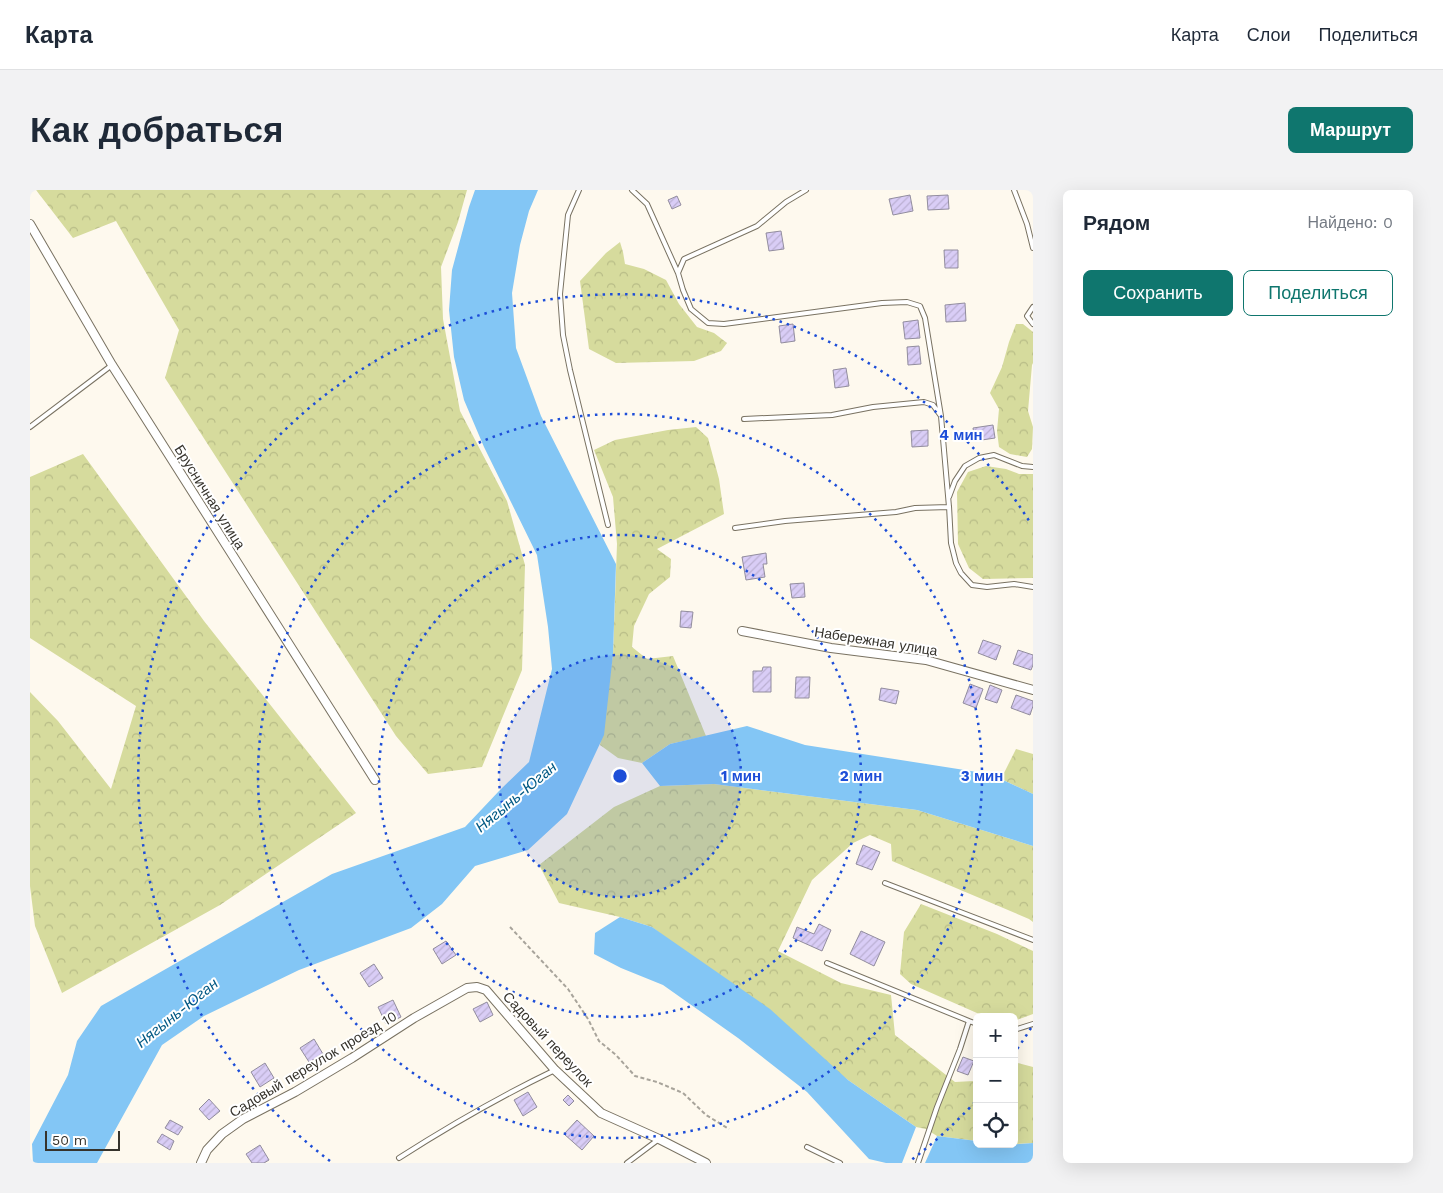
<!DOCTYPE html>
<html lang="ru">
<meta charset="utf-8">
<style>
:root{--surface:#fff;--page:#f2f2f3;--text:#1f2937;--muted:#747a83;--line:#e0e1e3;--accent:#0f766e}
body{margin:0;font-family:"Work Sans",sans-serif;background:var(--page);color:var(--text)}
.controls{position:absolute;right:15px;bottom:15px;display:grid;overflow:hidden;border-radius:8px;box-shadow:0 5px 20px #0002}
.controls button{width:45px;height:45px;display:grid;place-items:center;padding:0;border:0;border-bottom:1px solid var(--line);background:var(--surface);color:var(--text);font:25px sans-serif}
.scale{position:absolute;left:15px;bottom:12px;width:75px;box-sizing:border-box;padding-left:5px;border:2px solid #36332c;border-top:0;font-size:14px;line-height:18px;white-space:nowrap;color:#36332c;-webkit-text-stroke:4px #fff;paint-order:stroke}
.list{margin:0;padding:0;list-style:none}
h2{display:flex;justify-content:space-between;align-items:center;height:65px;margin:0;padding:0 20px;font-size:21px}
h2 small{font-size:16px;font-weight:400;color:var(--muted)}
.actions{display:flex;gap:10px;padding:15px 20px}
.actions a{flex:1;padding:11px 0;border:1px solid var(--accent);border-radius:8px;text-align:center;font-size:18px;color:var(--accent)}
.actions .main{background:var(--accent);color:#fff}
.icon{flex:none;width:28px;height:28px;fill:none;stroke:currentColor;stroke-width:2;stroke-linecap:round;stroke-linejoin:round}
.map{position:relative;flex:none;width:1003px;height:973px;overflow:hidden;border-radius:8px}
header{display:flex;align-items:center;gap:30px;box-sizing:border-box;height:70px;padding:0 25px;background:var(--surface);border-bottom:1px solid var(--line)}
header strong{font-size:24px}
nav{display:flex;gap:28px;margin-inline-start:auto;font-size:18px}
.intro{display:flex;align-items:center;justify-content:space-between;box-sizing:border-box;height:120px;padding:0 30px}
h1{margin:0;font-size:35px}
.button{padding:12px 22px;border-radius:8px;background:var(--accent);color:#fff;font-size:18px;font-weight:700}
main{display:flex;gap:30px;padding:0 30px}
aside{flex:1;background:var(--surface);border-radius:8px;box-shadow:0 5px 20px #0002}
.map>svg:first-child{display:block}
</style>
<header>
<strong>Карта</strong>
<nav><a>Карта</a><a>Слои</a><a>Поделиться</a></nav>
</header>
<div class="intro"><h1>Как добраться</h1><a class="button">Маршрут</a></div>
<main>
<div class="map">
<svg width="1003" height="973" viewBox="0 0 1003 973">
<defs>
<pattern id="forest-crowns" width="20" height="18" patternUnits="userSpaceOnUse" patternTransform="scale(1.25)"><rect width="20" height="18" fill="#d6db9d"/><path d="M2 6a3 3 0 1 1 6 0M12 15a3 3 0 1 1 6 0" fill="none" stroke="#b8bc87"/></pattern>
<pattern id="building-hatch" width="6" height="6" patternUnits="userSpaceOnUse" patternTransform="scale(1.25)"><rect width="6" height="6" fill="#d9cdf6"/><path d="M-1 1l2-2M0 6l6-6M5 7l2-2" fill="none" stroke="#bbb0d3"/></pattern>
</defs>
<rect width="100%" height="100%" fill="#fef9ee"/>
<path fill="url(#forest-crowns)" d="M 6,0 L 437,0 L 428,32 L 411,77 L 413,129 L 430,221 L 477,311 L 495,375 L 492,480 L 452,577 L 398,584 L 366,546 L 135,188 L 149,140 L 86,31 L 43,48 Z
M 590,52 L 593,62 L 595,74 L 614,79 L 636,90 L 649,114 L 667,137 L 684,143 L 697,153 L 691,161 L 664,171 L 586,173 L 559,159 L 550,91 L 576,63 Z
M 986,134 L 993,134 L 1003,142 L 1003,173 L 1002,175 L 998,221 L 1003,237 L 1002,259 L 997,267 L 980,264 L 969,257 L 967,241 L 969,219 L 960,203 L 972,177 L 979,152 Z
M 666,237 L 678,248 L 689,289 L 694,324 L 627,359 L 641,369 L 640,387 L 619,404 L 604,436 L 602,457 L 617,469 L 643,466 L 676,546 L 640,554 L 612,573 L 588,568 L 570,555 L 583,464 L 587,354 L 583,307 L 564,260 L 585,250 L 638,240 Z
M 53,264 L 174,431 L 326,623 L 190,715 L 32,803 L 5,736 L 0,696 L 0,502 L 28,531 L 81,599 L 106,516 L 0,448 L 0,287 Z
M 956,276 L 976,279 L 989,284 L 1003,284 L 1003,388 L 953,389 L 939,378 L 928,354 L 927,302 L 938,282 Z
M 986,559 L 1003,564 L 1003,604 L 971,589 Z
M 684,594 L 887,620 L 1003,656 L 1003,732 L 999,729 L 862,671 L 861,654 L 840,645 L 823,653 L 782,690 L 748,761 L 811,793 L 861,805 L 865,845 L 925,892 L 944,891 L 947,889 L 947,951 L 907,946 L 896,939 L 886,937 L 818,890 L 622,737 L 590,727 L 529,713 L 509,675 L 584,617 L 630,596 Z
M 891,714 L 967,744 L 1003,761 L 1003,824 L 984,831 L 984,827 L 956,827 L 881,794 L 870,784 L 874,742 Z
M 984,872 L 1003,877 L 1003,953 L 984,954 Z"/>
<path fill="#83c6f5" d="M 445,0 L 508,0 L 499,21 L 490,55 L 482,103 L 486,158 L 511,226 L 586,374 L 583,464 L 574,545 L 537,624 L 498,660 L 445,676 L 412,714 L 381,738 L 269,780 L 174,826 L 132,855 L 67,973 L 3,973 L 2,954 L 38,885 L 47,851 L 71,816 L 302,684 L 435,637 L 469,601 L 499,572 L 522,479 L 518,437 L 507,365 L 454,257 L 434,210 L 424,167 L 419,120 L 422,80 L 439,17 Z
M 717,536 L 775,555 L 960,584 L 1003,604 L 1003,656 L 887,620 L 684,594 L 630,596 L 612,573 L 640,554 Z
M 590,727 L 622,737 L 740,819 L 818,890 L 886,937 L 872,973 L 856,973 L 839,969 L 777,902 L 708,848 L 633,795 L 591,778 L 564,764 L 565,743 Z
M 907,946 L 947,951 L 947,954 L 974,955 L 1003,953 L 1003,973 L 895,973 Z"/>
<path fill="url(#building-hatch)" stroke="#928d9e" d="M 880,5 L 883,21 L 863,25 L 859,9 Z
M 918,5 L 919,19 L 898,20 L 897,6 Z
M 647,6 L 651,15 L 642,19 L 638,10 Z
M 751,41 L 754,59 L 739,61 L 736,43 Z
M 914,60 L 928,60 L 928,78 L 915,78 Z
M 935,113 L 936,131 L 916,132 L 915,115 Z
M 888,130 L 890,148 L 875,149 L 873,132 Z
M 763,134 L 765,151 L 751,153 L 749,136 Z
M 889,156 L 891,174 L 878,175 L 877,157 Z
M 816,178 L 819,196 L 805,198 L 803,180 Z
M 963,235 L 965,248 L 945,251 L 943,238 Z
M 898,240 L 898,256 L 882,257 L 881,241 Z
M 736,363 L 737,374 L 733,374 L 735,387 L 716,390 L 712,367 Z
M 774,393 L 775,407 L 762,408 L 760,394 Z
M 651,421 L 663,422 L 661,438 L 650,437 Z
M 953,450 L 971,456 L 966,470 L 948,463 Z
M 988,460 L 1003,465 L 1003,475 L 1001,480 L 983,474 Z
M 733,477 L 741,477 L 741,502 L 723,502 L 723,481 L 732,481 Z
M 766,487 L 780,487 L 779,508 L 765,508 Z
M 940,494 L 953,499 L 946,518 L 933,513 Z
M 960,495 L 972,500 L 967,513 L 955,509 Z
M 851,498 L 869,501 L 866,514 L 849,510 Z
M 986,505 L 1003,511 L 1003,516 L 1000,525 L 981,518 Z
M 833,655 L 850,662 L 842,680 L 826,674 Z
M 789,734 L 801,740 L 792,761 L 763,748 L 767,737 L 784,744 Z
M 831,741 L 855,752 L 844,776 L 820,764 Z
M 416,751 L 426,765 L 412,774 L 403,759 Z
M 344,774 L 353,788 L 339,797 L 330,783 Z
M 363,810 L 371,827 L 356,834 L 348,817 Z
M 457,812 L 463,825 L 450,832 L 443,819 Z
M 284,849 L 293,864 L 279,872 L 270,858 Z
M 933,867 L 944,871 L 938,885 L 927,881 Z
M 235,873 L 244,888 L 230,897 L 221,882 Z
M 498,902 L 507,917 L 493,926 L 484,910 Z
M 538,905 L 544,911 L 539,916 L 533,910 Z
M 179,909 L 190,921 L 179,930 L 169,919 Z
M 140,930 L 153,937 L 148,945 L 135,938 Z
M 547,930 L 564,946 L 552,960 L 534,944 Z
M 132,944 L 144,951 L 140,960 L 127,952 Z
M 230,955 L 239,970 L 234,973 L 222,973 L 216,964 Z"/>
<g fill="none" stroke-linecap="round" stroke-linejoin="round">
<g stroke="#797262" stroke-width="6">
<path id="service" d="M 549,0 L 538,25 L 530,104 L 533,145 L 540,180 L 578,335
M 602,0 L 617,14 L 648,83
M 776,0 L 756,12 L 727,36 L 654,69 L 648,83 L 653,100 L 661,119 L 678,133 L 694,134 L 852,113 L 877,112 L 890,116 L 895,128 L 911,226
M 984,0 L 997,34 L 1003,58
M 1003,117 L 997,126 L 1003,134
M 0,237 L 82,175
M 919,307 L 925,291 L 935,276 L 949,268 L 964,265 L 992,276 L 1003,277
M 919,316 L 921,353 L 926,373 L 931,383 L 942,395 L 957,397 L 984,394 L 1003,397
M 705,338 L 755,331 L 866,322 L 885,318 L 919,317 L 911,226 L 903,215 L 894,212 L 843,217 L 802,225 L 714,229
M 855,693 L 1003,750
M 797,773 L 939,831 L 930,859 L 907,917 L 888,973
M 939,831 L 947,834
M 984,840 L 1003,834
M 777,957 L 810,973
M 369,968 C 419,936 471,906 525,880
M 597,973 L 629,949"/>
</g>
<g stroke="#797262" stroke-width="10">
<path id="minor" d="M 0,34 L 82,175 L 345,590
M 712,441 L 801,458 L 896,470 L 1003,500
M 171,973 L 177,960 L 192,944 L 213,929 L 265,902 L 322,868 L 384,828 L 437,798 L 447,797 L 456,800 L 525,880 L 571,923 L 629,949 L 676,973"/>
</g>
<path stroke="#a8a49b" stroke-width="2" stroke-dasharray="4 2.5" stroke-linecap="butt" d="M 480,737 L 538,799 L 558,829 L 569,851 L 586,865 L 605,886 L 627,892 L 653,903 L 676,925 L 699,939"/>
<use href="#service" stroke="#fff" stroke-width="4"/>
<use href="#minor" stroke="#fff" stroke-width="8"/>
</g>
<circle cx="590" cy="586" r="121" fill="#1d4ed8" fill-opacity=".12"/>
<g fill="none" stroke="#1d4ed8" stroke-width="2.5" stroke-dasharray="2.5 5">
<circle cx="590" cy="586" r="121"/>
<circle cx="590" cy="586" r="241"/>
<circle cx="590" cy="586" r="362"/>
<path d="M1001 838A482 482 0 0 1 985 862M945 912A482 482 0 0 1 880 971M300 971A482 482 0 1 1 1001 334"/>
</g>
<g text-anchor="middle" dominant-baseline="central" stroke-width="4" stroke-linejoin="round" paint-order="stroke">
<g font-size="14" fill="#36332c" stroke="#fff">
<text transform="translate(180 307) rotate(58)">Брусничная улица</text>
<text transform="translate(846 451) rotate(9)">Набережная улица</text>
<text transform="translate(518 849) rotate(47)">Садовый переулок</text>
<text transform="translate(283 874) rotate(-31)">Садовый переулок проезд 10</text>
</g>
<g font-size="15" font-style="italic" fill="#015883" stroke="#fff">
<text transform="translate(486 607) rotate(-40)">Нягынь-Юган</text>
<text transform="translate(147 823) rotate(-39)">Нягынь-Юган</text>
</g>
</g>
<circle cx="590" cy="586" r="8" fill="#1d4ed8" stroke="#fff" stroke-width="2.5"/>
<g font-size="15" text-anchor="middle" font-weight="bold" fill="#1d4ed8" stroke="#fff" stroke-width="4" stroke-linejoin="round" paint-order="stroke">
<text x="931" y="250">4 мин</text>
<text x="711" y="591">1 мин</text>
<text x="831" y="591">2 мин</text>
<text x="952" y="591">3 мин</text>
</g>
</svg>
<div class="controls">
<button>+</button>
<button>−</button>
<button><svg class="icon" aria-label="locate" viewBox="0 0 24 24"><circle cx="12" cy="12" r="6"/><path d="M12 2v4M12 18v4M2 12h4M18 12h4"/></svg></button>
</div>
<div class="scale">50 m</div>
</div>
<aside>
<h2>Рядом<small>Найдено: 0</small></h2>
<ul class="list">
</ul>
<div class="actions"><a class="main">Сохранить</a><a>Поделиться</a></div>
</aside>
</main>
